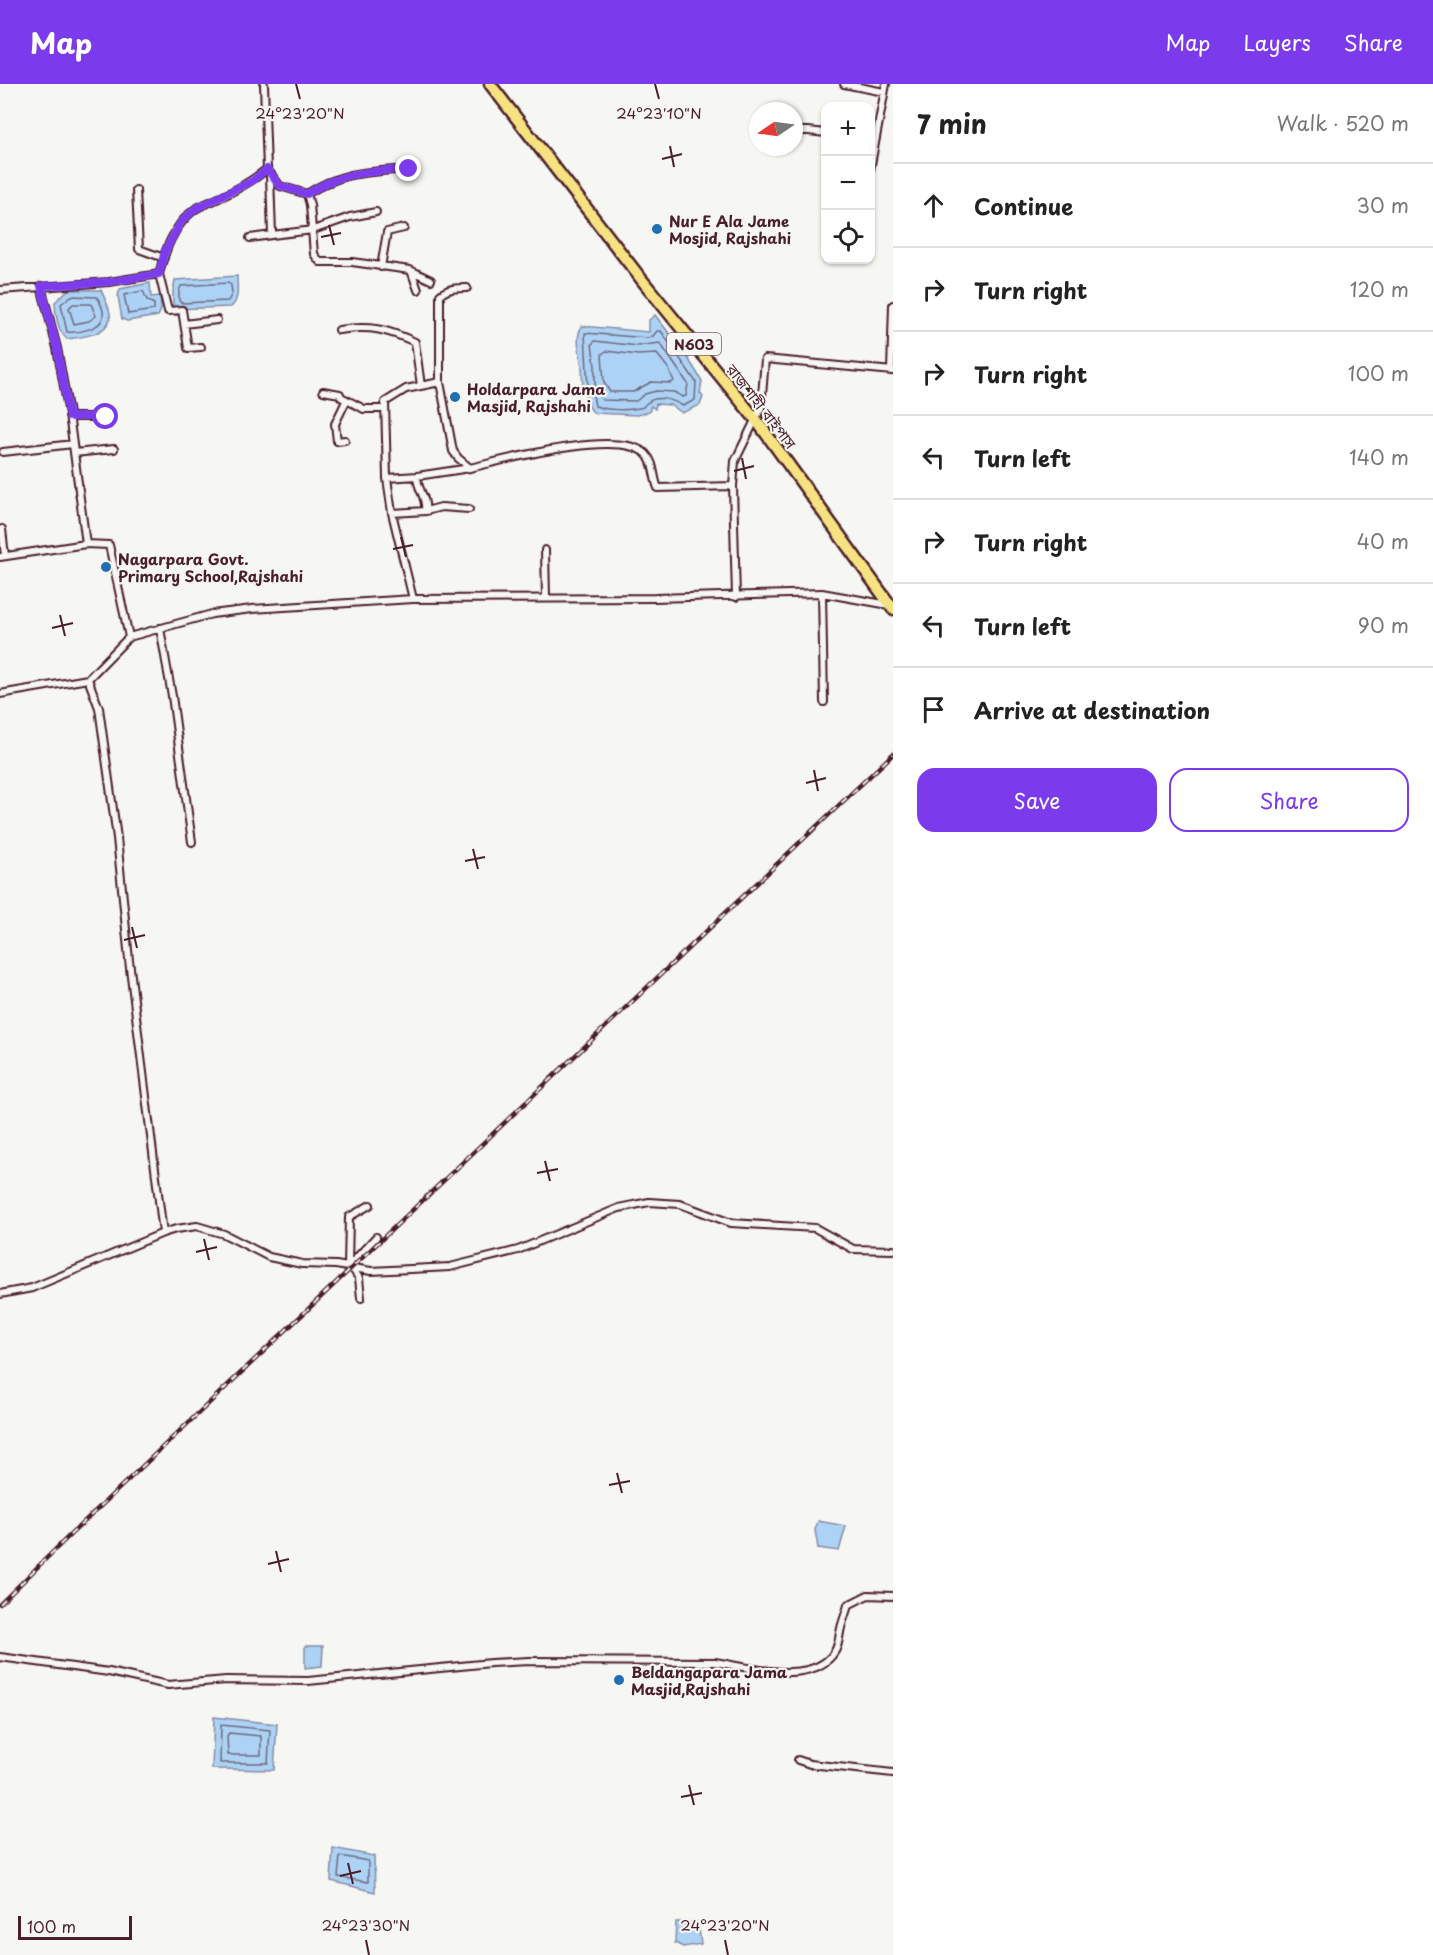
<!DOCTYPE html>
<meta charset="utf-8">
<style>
:root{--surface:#fff;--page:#f6f6f6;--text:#222;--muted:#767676;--line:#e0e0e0;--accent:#7c3aed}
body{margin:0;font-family:"Playpen Sans","Noto Sans Bengali",sans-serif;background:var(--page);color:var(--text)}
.controls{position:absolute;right:18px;top:18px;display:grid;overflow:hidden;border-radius:12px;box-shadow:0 2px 4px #0004}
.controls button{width:54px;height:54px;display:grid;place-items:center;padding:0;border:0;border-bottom:2px solid var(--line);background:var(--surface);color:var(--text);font:30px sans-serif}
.compass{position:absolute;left:749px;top:18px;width:54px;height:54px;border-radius:50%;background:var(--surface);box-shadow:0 2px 4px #0004;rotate:257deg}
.scale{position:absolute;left:18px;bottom:15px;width:114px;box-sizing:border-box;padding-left:6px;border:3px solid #4a1f2b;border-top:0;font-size:16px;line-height:21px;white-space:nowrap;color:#4a1f2b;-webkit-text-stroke:4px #f6f6f2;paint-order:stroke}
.stop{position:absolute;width:18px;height:18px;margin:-14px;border:4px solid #7c3aed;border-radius:50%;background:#fff}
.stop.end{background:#7c3aed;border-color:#fff;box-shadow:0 2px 6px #0008}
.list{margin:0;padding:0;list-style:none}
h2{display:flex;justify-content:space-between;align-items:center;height:78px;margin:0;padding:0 24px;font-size:26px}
h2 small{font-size:20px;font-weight:400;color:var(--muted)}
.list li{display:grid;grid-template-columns:39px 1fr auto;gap:18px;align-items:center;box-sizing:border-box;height:84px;padding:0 24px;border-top:2px solid var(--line)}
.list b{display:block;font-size:22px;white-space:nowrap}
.list em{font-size:20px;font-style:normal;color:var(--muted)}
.actions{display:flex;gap:12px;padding:18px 24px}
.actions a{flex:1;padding:14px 0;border:2px solid var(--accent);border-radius:18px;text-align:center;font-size:21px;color:var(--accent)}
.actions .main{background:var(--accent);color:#fff}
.icon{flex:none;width:33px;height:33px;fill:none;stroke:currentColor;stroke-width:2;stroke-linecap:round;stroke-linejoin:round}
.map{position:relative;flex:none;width:893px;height:1871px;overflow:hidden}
header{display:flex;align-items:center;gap:36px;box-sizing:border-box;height:84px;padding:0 30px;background:var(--accent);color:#fff}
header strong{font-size:28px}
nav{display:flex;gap:33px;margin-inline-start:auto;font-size:21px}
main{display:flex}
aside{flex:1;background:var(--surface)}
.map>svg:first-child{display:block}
</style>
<header>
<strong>Map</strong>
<nav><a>Map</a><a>Layers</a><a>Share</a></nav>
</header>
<main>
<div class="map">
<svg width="893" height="1871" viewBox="0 0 893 1871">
<rect width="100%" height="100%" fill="#f6f6f2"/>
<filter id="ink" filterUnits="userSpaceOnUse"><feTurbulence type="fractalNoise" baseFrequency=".0167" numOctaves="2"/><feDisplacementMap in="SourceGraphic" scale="12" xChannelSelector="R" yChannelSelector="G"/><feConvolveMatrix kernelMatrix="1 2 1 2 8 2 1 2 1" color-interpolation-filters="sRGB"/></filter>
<g filter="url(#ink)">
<path fill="#acd3f6" stroke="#858ba5" stroke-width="1.5" d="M 237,192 C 237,203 240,215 231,223 L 173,225 L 173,207 L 175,196 Z
M 150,199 L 151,213 L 160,212 L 161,226 L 158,232 L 127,237 L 122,235 L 118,212 L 120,205 Z
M 68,206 L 101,206 C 104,214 112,226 110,235 C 105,252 80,253 67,255 C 58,248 55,230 55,218 Z
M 655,231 L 686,271 L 702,297 L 700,309 L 703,313 L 700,321 L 682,329 L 671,321 L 656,320 L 655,325 L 651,322 L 649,328 L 637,331 L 594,329 C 587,323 589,319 586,313 C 581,303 583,296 582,284 C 581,270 574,255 582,242 L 649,248 L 649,236 Z
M 818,1437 L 846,1442 L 839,1467 L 818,1464 L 815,1446 Z
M 305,1562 L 323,1562 L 322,1582 L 305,1584 Z
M 214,1633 L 277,1640 L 274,1686 L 212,1685 Z
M 333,1764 L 374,1772 L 375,1808 L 331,1797 Z
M 676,1838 L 698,1838 L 701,1860 L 683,1863 L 675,1859 Z"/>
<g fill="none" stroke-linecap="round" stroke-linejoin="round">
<path stroke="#71677c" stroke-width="1.5" d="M 228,199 L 231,201 L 232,210 L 228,217 L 182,219 L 179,217 L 179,207 L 181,202 Z
M 143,207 L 147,216 L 154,220 L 154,226 L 128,230 L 124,211 Z
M 71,212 L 97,213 C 100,218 104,225 103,231 C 103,245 78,249 67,248 L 61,220 Z
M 73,220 L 91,220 L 96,232 L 89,237 L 74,240 L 69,224 Z
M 657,247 L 661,247 L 696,298 L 695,316 L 683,322 C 673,316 657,310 647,319 C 640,324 648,322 639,324 C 627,327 607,326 595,322 L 593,311 L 588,305 L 585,249 L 648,254 L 653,252 Z
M 595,257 L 638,262 L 660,259 L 688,300 L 686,312 L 683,313 L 674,308 L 656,307 L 645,310 L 636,317 L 602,316 L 595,302 L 595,282 L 592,260 Z
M 606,267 L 638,271 L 657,270 L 668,284 L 674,297 L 671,299 L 651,298 L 633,308 L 610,308 L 604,299 L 602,270 Z
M 221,1641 L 270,1646 L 268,1679 L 220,1679 Z
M 229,1649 L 261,1652 L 261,1671 L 228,1671 L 227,1652 Z
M 340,1772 L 368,1777 L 368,1798 L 338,1793 Z"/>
<g stroke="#4a1f2b" stroke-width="10">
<path id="minor" d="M 844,0 L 884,8
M 794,47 L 808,47 L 826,49
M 267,85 L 280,102 L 307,110 L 310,121 L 314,170 L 320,178 L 352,178 L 410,186 L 431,196
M 870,86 L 886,0
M 270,91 L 272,151 L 313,146 L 350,133 L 376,128
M 136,106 L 139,165 L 164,174
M 307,110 C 342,87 369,88 409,85
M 250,154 L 272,151
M 381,183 L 387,148 L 404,144
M 412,189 L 418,206
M 159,190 L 168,227 L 182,226 L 188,264 L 201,263
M 41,202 L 57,264 L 69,330 L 86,460 L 109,461 L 129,553
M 0,206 L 109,198 L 159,190 C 165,166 174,141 194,126 C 201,121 211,118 219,114 C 237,106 252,97 267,85 L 264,0
M 184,240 L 217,236
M 339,246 C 370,241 386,245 415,258 L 421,302
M 891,287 L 893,221
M 440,298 L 440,211 C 448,204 457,204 467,204
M 323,307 L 340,310 L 341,313 L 364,325 L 385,325
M 69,333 L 106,333
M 345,356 L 337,357 L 335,340 L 346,317
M 3,368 L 73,360
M 74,369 L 114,365
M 417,392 C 417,406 427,412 425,427
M 387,394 L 417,392 L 470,384
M 392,429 L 426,427 L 441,423 L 469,425
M 0,446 L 2,445 L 5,472
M 545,466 L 546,514
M 0,473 L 86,460
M 822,509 L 824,618
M 736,513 L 733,402 L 735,377 L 761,324 L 765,275 L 893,287
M 413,515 L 392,429 L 387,394 L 385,318 L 406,305 L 440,298 L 453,367 L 458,374 L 470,384 C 504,376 619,344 646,370 C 655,379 653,393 658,404 L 733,402
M 160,544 L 172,612 L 192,758
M 88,595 L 99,624 L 117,754 L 129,876 L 163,1149 L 176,1145 L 197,1142 L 224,1150 L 269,1173 L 302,1180 L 336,1181 L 371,1187 L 450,1183 L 518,1166 L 619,1124 L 649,1118 L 680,1120 L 731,1139 L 815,1144 L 853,1165 L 893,1166
M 0,610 L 88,595 L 129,553 L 212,530 L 252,525 L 413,515 L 655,514 L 822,509 L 889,521
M 348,1183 L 349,1133 L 370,1121
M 348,1183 L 376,1153
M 352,1184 L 359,1194 L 361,1214
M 0,1210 L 32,1204 L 163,1149
M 0,1573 L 109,1588 L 168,1601 L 226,1596 L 308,1597 L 491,1579 L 529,1577 L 715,1578 C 748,1583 814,1603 835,1567 C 839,1561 839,1551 841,1544 C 843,1536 846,1529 848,1521 L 868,1511 L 893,1512
M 798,1676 L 810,1680 L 893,1689"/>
</g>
<g stroke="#4a1f2b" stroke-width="15">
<path id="trunk" d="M 490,0 L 642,196 L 757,337 L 893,525"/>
</g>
<use href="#minor" stroke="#f6f6f2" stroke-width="6"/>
<use href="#trunk" stroke="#f6e281" stroke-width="10"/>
<g stroke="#4a1f2b" stroke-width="4.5">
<path id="rail" d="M 0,1520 L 69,1452 L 893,670"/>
</g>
<use href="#rail" stroke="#f6f6f2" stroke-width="2" stroke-dasharray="7" stroke-linecap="butt"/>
</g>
</g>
<g fill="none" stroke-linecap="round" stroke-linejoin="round" filter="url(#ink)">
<path stroke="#7c3aed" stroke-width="8" d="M 106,333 L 69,333 L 57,264 L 41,202 L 109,198 L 159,190 L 165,167 L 181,138 L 195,125 L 252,97 L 267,85 L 280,102 L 307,110 C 342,87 369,88 409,85"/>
</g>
<path fill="none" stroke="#4a1f2b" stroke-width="2" d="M 296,0 L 300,15M 655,0 L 659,15M 670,62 L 674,83M 662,75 L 682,70M 329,141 L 334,161M 321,153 L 341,149M 742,374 L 746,395M 734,387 L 754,382M 401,453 L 406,473M 393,465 L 413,461M 60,531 L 65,552M 52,544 L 73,539M 814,686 L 818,707M 806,699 L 826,694M 473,765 L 478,785M 465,777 L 485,773M 132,843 L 137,864M 124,856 L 145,851M 545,1077 L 550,1097M 537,1089 L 558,1085M 204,1155 L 209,1176M 196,1168 L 217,1163M 617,1389 L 622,1409M 609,1401 L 630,1397M 276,1467 L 281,1488M 268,1480 L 289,1475M 689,1701 L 694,1721M 681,1713 L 702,1709M 348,1779 L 353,1800M 340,1792 L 361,1787M 366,1856 L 369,1871M 725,1856 L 728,1871"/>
<g fill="#1f6fb2" stroke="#f6f6f2" stroke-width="2">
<circle cx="657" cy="145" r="6"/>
<circle cx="455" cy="313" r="6"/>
<circle cx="106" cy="483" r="6"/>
<circle cx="619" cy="1596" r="6"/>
</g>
<g text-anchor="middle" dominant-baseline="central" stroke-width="4.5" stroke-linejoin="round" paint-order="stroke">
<rect fill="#f6f6f2" stroke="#7e6067" stroke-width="1.5" x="667" y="249" width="54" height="22" rx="4.5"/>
<g font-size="14" font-weight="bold" fill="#4a1f2b">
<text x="694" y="260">N603</text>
</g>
<g font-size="15" font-weight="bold" fill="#4a1f2b" stroke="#f6f6f2" text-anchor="start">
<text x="669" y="136">Nur E Ala Jame<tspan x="669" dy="17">Mosjid, Rajshahi</tspan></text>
<text x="467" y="304">Holdarpara Jama<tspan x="467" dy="17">Masjid, Rajshahi</tspan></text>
<text x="118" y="474">Nagarpara Govt.<tspan x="118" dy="17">Primary School,Rajshahi</tspan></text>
<text x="631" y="1587">Beldangapara Jama<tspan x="631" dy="17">Masjid,Rajshahi</tspan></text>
</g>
<g font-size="15" fill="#4a1f2b" stroke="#f6f6f2">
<text transform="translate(762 322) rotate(52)">রাজশাহী বাইপাস</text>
</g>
</g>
<g font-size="15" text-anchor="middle" fill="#4a1f2b" stroke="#f6f6f2" stroke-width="4.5" stroke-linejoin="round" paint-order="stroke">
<text x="300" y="35">24°23'20"N</text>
<text x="659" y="35">24°23'10"N</text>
<text x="366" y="1847">24°23'30"N</text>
<text x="725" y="1847">24°23'20"N</text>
</g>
</svg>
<div class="controls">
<button>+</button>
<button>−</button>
<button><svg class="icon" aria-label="locate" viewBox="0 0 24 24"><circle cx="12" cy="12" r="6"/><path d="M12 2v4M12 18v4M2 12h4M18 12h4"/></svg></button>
</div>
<svg class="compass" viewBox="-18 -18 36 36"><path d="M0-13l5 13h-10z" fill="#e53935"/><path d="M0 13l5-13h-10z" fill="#767676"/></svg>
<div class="scale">100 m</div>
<div class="stop" style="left:106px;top:333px"></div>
<div class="stop end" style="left:409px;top:85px"></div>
</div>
<aside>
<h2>7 min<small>Walk · 520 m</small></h2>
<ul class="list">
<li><svg class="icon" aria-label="ahead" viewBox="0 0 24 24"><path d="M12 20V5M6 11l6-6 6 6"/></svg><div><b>Continue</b></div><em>30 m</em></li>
<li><svg class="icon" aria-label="right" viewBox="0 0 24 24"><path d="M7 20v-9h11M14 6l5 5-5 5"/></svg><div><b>Turn right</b></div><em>120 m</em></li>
<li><svg class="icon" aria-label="right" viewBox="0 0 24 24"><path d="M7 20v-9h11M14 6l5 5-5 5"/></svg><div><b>Turn right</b></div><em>100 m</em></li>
<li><svg class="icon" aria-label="left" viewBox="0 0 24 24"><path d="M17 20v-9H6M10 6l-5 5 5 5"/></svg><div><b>Turn left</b></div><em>140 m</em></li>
<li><svg class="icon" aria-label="right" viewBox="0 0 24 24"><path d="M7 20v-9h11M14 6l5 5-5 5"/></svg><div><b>Turn right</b></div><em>40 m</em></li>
<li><svg class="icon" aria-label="left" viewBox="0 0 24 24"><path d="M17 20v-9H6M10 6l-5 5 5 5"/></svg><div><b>Turn left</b></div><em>90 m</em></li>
<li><svg class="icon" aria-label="arrive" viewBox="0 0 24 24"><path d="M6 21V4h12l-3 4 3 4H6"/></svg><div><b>Arrive at destination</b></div></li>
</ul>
<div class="actions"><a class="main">Save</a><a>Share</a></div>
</aside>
</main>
